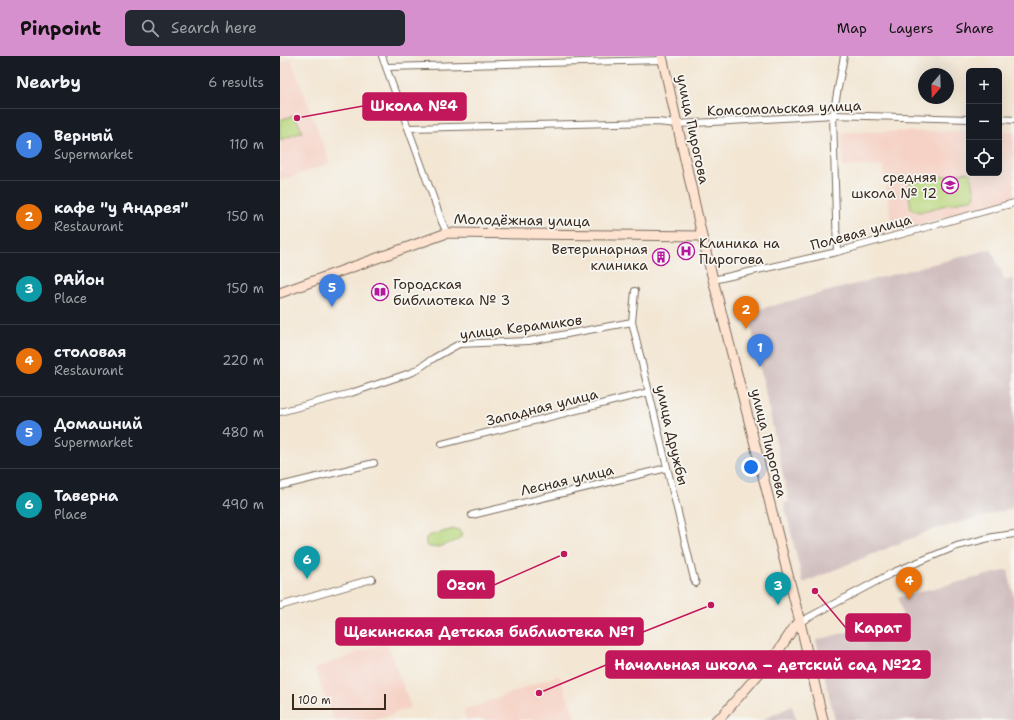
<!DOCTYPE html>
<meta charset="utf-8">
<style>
:root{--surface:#171b24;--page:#242831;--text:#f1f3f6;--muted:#9ea1a6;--line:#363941;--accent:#d690ce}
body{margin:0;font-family:"Shantell Sans",sans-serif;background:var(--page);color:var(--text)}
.controls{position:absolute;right:12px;top:12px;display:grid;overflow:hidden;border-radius:6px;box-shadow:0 4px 16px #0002}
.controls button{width:36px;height:36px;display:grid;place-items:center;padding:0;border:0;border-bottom:1px solid var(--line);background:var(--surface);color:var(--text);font:20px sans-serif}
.compass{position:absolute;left:638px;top:12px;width:36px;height:36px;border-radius:50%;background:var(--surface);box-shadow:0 4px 16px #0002;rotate:199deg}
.scale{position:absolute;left:12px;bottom:10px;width:94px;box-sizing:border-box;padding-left:4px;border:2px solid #3b2a1e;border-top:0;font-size:11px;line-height:14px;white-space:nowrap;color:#3b2a1e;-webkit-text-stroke:3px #f6f6f2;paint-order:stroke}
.you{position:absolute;left:471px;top:411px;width:14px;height:14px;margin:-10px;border:3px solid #fff;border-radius:50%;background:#1a73e8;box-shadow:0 0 0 6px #1a73e833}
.badge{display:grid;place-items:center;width:26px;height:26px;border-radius:50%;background:var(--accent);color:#fff;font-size:13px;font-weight:700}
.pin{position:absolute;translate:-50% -33px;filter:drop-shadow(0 1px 2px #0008)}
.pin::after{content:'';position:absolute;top:21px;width:14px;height:12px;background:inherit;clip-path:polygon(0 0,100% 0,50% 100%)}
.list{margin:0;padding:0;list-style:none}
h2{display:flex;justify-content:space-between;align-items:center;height:52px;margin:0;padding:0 16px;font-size:17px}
h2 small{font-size:13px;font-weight:400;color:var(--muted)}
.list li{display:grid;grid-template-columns:26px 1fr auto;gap:12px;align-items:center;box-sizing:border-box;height:72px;padding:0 16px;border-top:1px solid var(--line)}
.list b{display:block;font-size:15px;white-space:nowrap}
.list p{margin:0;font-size:13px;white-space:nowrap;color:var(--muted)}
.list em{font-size:13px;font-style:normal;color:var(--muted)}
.icon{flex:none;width:22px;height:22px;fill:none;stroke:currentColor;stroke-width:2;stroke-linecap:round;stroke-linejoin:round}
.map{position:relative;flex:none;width:734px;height:664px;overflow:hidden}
header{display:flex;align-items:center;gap:24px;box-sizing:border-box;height:56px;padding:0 20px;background:var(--accent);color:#111}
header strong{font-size:19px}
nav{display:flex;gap:22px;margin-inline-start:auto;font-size:14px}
.search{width:280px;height:36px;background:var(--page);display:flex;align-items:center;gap:10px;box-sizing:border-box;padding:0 14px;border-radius:6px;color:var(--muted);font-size:15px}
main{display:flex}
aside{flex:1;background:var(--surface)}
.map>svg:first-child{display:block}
</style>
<header>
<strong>Pinpoint</strong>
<div class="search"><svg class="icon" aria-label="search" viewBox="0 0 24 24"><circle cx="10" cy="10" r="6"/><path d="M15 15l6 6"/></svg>Search here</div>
<nav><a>Map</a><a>Layers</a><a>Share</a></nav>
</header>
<main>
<aside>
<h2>Nearby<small>6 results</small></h2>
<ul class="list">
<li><span class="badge" style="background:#3f7fe0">1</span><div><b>Верный</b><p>Supermarket</p></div><em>110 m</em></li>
<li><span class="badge" style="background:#e8710a">2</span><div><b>кафе &quot;у Андрея&quot;</b><p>Restaurant</p></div><em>150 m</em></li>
<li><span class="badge" style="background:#0f9aa8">3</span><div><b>РАЙон</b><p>Place</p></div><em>150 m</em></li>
<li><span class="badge" style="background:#e8710a">4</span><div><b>столовая</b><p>Restaurant</p></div><em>220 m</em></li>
<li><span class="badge" style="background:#3f7fe0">5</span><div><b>Домашний</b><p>Supermarket</p></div><em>480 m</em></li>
<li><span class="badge" style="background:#0f9aa8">6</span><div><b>Таверна</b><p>Place</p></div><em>490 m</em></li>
</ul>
</aside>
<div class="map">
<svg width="734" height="664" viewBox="0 0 734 664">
<rect width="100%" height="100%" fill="#f6f6f2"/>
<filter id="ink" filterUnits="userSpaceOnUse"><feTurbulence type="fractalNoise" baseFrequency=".025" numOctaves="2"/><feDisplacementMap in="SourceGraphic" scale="8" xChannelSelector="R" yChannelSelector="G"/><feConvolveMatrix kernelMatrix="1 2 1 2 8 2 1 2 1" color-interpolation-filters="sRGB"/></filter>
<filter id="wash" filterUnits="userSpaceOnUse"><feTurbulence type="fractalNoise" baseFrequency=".012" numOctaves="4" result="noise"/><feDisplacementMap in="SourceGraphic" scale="16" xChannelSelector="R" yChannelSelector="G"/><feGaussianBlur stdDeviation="0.9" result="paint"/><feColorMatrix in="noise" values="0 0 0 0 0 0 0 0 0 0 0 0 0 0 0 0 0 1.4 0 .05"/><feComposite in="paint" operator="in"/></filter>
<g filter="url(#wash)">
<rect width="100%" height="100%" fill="#f3e6d3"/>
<path fill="#f6d1c5" d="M 11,3 L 50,107 L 0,125 L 0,7 Z
M 689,75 L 689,117 L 719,117 L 719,75 L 734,75 L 734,141 L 613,176 L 603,110 L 563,111 L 562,76 Z
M 106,586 L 131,651 L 96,664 L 54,664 L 35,613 Z
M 279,619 L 296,664 L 186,664 L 183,655 Z"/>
<path fill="#d1bfbf" d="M 711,193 L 725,224 L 734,223 L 734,452 L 649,475 L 523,527 L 504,447 L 509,446 L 468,256 Z
M 728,514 L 734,542 L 734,664 L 555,664 L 536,584 L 623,562 L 618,541 Z
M 512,650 L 516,664 L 482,664 Z"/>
<path fill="#bad77e" stroke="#7a804e" d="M 15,59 L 22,76 L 0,84 L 0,64 Z
M 687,116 L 691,118 L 695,138 L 693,142 L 690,143 L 639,156 L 631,153 L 628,131 L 631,126 Z
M 174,473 C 182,474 184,479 178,484 C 170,487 142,500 146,482 L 148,480 Z"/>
</g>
<g filter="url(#ink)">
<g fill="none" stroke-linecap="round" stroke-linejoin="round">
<g stroke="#7b6c5d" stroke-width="8">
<path id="street" d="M 102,0 L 162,166 L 167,177
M 106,11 L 383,4
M 719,63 L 734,64
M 128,72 L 377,66 L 397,68 L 553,59 L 689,63
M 557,196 L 553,59 L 564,0
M 433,224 L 557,196 L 734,147
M 355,235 L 352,266 L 414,523 L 416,527
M 0,356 L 71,337 L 133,316 L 154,302 L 179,288 L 249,285 L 352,266
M 162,388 L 369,336
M 0,430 L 94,407
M 192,459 L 387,412
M 0,550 L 92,523
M 520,566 L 614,516 L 677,490 L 713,481 L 734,478"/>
</g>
<g stroke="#7b6c5d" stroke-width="11">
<path id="secondary" d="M 382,0 L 422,180 L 520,566 L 543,664
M 0,237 L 167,177 L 422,180
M 436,664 L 442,660 L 497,597 L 515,570 L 520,566"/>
</g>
<use href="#street" stroke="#fff" stroke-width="6"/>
<use href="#secondary" stroke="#fee3d1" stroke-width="9"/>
</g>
</g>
<defs>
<g id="school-ring" transform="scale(0.9)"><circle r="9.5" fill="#f6f6f2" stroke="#b5179e" stroke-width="1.5"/><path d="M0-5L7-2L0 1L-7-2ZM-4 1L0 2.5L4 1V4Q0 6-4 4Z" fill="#b5179e"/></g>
<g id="hospital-ring" transform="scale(0.9)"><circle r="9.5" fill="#f6f6f2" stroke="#b5179e" stroke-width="1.5"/><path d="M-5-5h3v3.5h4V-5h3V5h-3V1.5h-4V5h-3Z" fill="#b5179e"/></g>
<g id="building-ring" transform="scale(0.9)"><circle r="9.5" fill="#f6f6f2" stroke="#b5179e" stroke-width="1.5"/><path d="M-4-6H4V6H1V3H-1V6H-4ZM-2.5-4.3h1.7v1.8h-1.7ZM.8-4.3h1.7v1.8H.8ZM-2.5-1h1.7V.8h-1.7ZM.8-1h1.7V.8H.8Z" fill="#b5179e"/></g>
<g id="library-ring" transform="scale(0.9)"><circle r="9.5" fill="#f6f6f2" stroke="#b5179e" stroke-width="1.5"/><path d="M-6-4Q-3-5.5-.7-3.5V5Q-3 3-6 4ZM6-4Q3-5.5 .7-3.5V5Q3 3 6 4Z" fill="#b5179e"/></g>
</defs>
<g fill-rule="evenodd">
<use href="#school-ring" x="670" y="129"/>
<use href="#hospital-ring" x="406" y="195"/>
<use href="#building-ring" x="381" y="201"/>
<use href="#library-ring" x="100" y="236"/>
</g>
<g text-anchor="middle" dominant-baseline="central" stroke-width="3.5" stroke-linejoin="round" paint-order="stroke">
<g font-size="14" fill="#3b2a1e" stroke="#f6f6f2">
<text transform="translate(504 52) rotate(-2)">Комсомольская улица</text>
<text transform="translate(413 73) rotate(78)">улица Пирогова</text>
<text transform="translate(242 164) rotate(1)">Молодёжная улица</text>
<text transform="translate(581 176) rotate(-15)">Полевая улица</text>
<text transform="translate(241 271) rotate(-7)">улица Керамиков</text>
<text transform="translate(262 351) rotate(-14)">Западная улица</text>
<text transform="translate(392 379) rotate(77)">улица Дружбы</text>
<text transform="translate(489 387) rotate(76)">улица Пирогова</text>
<text transform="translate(287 424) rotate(-13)">Лесная улица</text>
</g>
<g font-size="14" fill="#3b2a1e" stroke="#f6f6f2" text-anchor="end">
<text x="657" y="121">средняя<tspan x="657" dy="16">школа № 12</tspan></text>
<text x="419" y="187" text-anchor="start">Клиника на<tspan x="419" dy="16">Пирогова</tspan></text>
<text x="368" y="193">Ветеринарная<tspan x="368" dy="16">клиника</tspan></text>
<text x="113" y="228" text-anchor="start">Городская<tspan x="113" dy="16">библиотека № 3</tspan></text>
</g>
</g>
<path fill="none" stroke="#c2185b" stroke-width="1.5" d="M17 62L83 50M284 498L214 529M535 535L566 572M431 549L363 576M259 637L326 609"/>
<g fill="#c2185b" stroke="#f6f6f2" stroke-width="1.5">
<circle cx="17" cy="62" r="4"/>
<circle cx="284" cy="498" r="4"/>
<circle cx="535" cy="535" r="4"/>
<circle cx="431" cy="549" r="4"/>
<circle cx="259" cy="637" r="4"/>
</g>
<g fill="#c2185b" stroke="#c2185b" stroke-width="1.5">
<rect x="83" y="37" width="103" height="27" rx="4"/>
<rect x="158" y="515" width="56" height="27" rx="4"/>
<rect x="566" y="558" width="64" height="27" rx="4"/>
<rect x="56" y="562" width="307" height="27" rx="4"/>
<rect x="326" y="595" width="324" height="27" rx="4"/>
</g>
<g font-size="15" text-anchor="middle" font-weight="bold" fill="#fff">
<text x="134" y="55">Школа №4</text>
<text x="186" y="534">Ozon</text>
<text x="598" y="577">Карат</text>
<text x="209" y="581">Щекинская Детская библиотека №1</text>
<text x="488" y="614">Начальная школа – детский сад №22</text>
</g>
</svg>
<div class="controls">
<button>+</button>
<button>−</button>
<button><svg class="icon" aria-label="locate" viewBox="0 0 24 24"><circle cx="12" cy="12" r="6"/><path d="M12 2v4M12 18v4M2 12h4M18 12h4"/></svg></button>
</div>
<svg class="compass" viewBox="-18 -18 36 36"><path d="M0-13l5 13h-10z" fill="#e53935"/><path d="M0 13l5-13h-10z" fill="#9ea1a6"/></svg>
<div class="scale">100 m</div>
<div class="you"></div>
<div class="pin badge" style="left:480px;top:311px;background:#3f7fe0">1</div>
<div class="pin badge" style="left:466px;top:273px;background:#e8710a">2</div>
<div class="pin badge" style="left:498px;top:549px;background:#0f9aa8">3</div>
<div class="pin badge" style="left:629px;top:544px;background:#e8710a">4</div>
<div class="pin badge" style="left:52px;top:251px;background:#3f7fe0">5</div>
<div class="pin badge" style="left:27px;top:523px;background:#0f9aa8">6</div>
</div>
</main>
